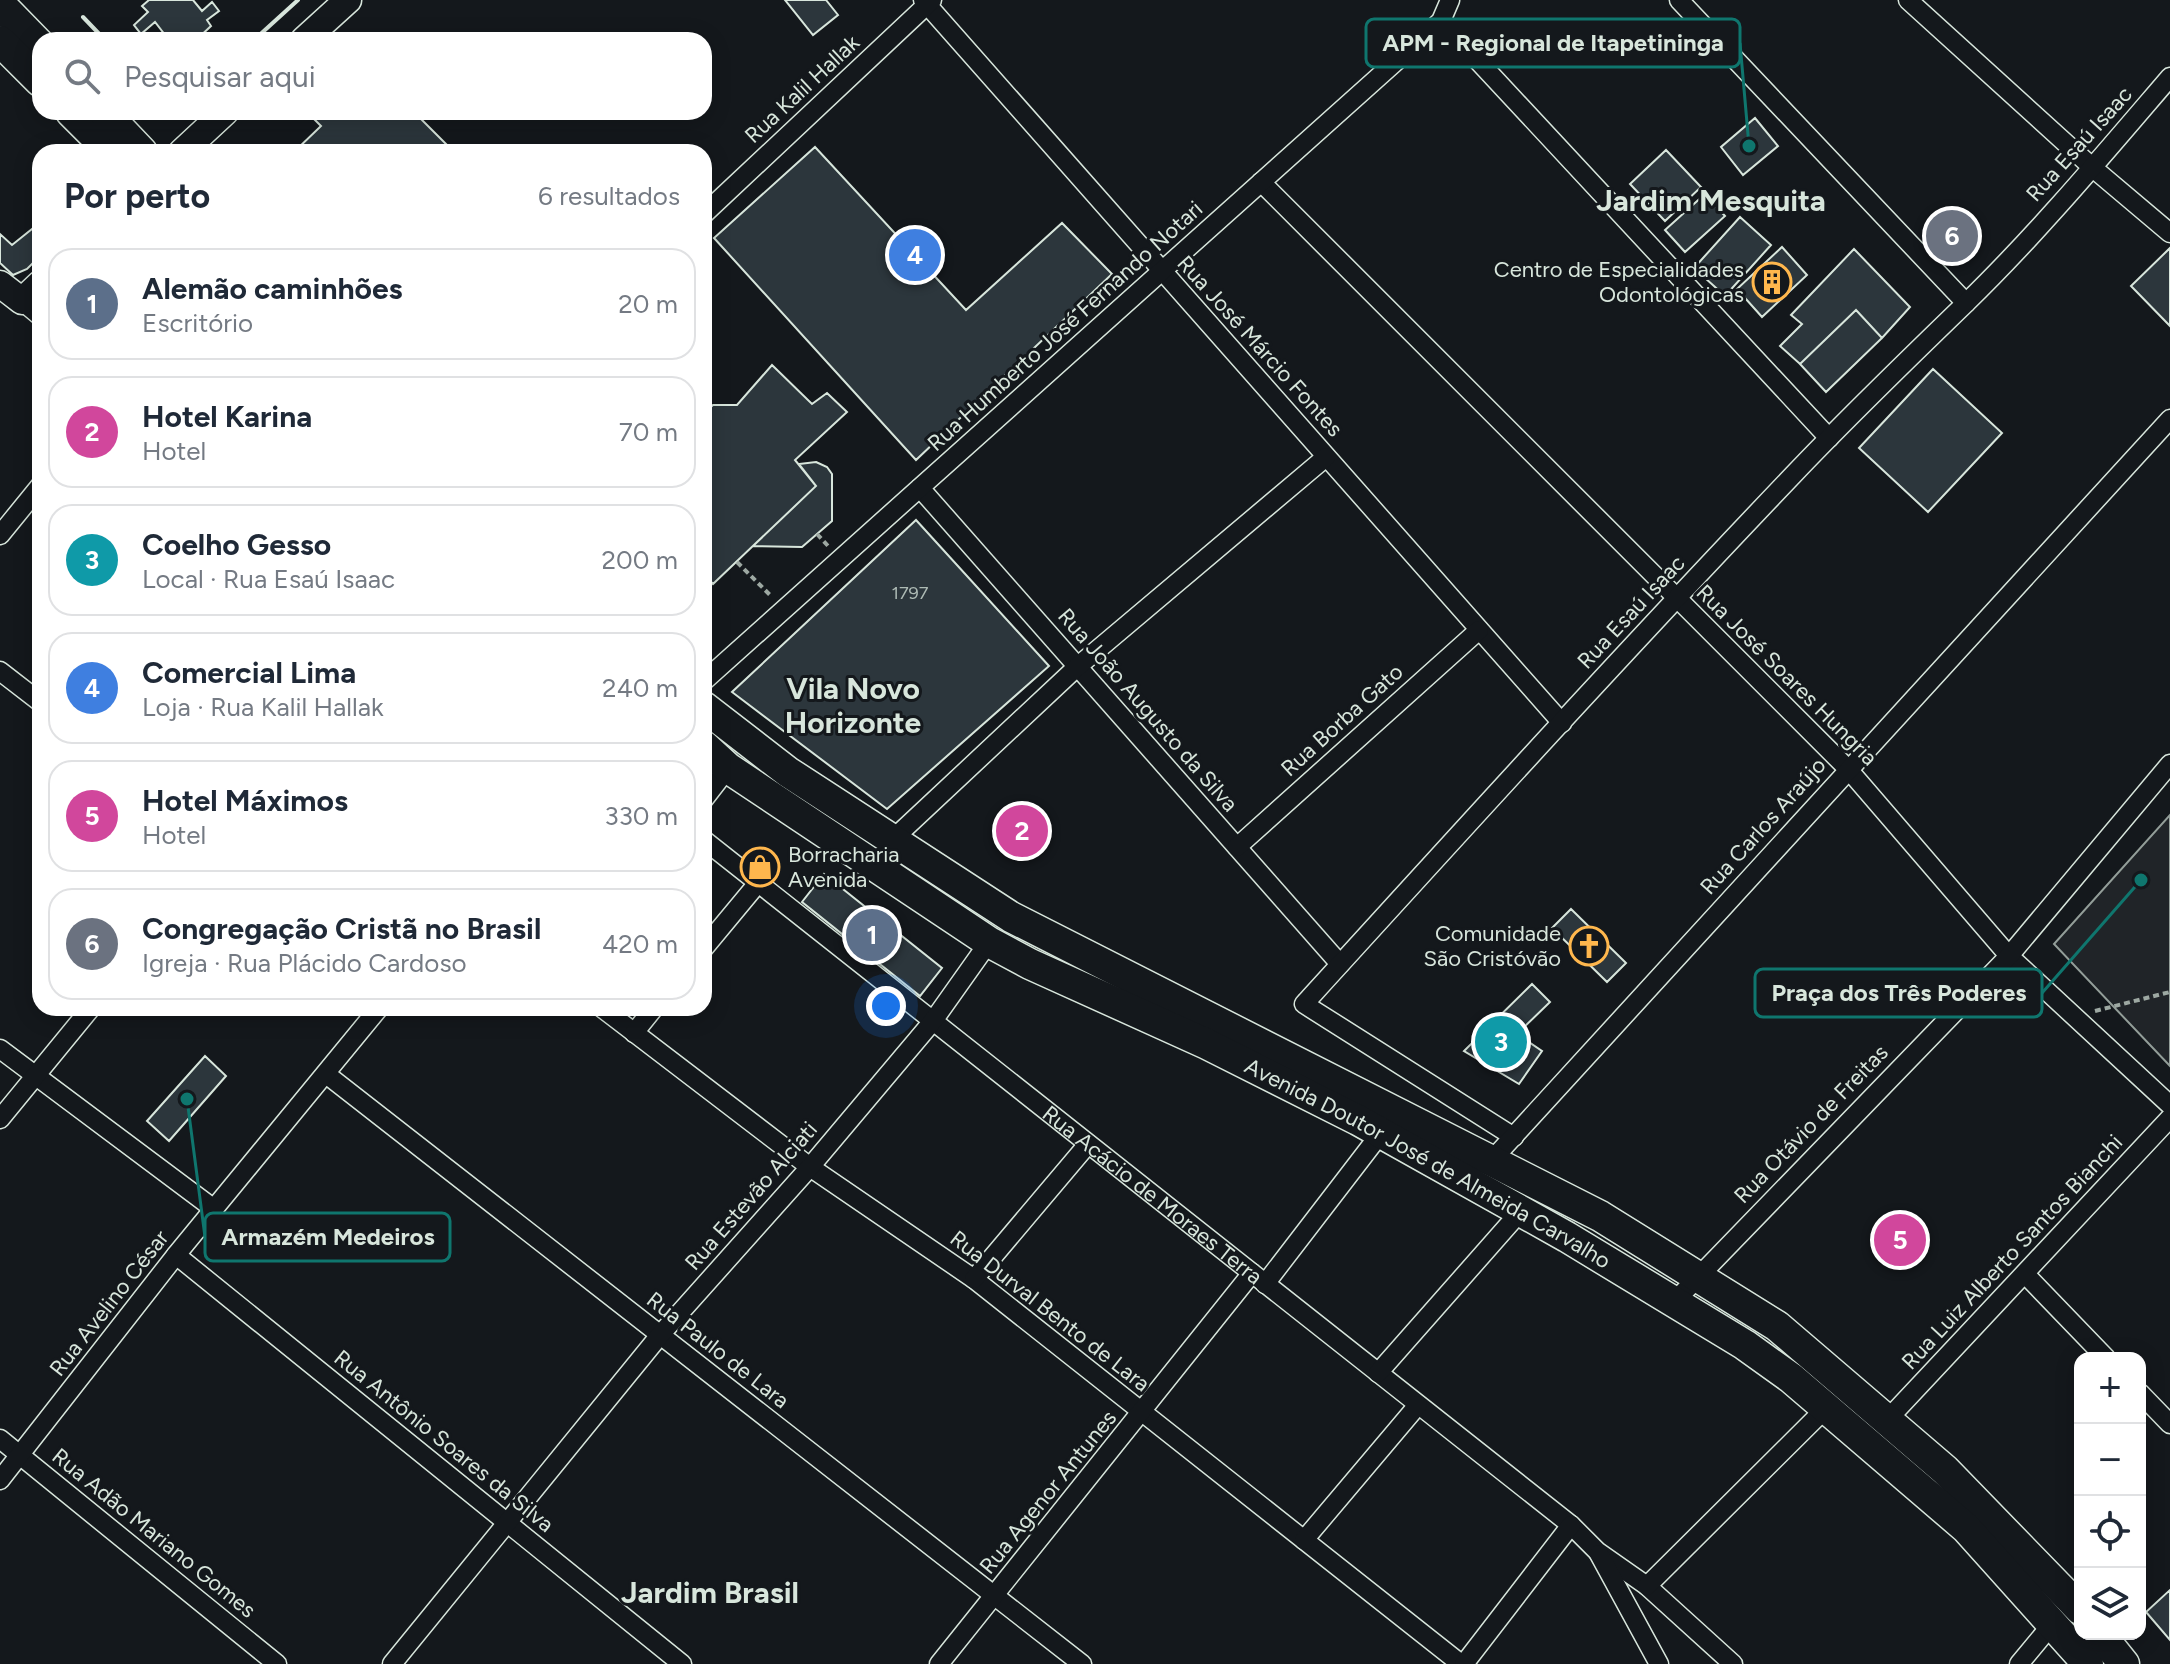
<!DOCTYPE html>
<html lang="pt">
<meta charset="utf-8">
<style>
:root{--surface:#fff;--page:#f6f6f7;--text:#1f2937;--muted:#747a83;--line:#e0e1e3;--accent:#d93025}
body{margin:0;font-family:Figtree,sans-serif;background:var(--page);color:var(--text)}
.controls{position:absolute;right:24px;bottom:24px;display:grid;overflow:hidden;border-radius:16px;box-shadow:0 4px 20px #0003}
.controls button{width:72px;height:72px;display:grid;place-items:center;padding:0;border:0;border-bottom:2px solid var(--line);background:var(--surface);color:var(--text);font:40px sans-serif}
.you{position:absolute;left:886px;top:1006px;width:28px;height:28px;margin:-20px;border:6px solid #fff;border-radius:50%;background:#1a73e8;box-shadow:0 0 0 12px #1a73e833}
.badge{display:grid;place-items:center;width:52px;height:52px;border-radius:50%;background:var(--accent);color:#fff;font-size:26px;font-weight:700}
.pin{position:absolute;translate:-50% -50%;border:4px solid #fff;box-shadow:0 2px 8px #0006}
.list{margin:0;padding:0;list-style:none}
h2{display:flex;justify-content:space-between;align-items:center;height:104px;margin:0;padding:0 32px;font-size:34px}
h2 small{font-size:26px;font-weight:400;color:var(--muted)}
.list li{display:grid;grid-template-columns:52px 1fr auto;gap:24px;align-items:center;box-sizing:border-box;height:112px;margin:0 16px 16px;padding:0 16px;border:2px solid var(--line);border-radius:24px}
.list b{display:block;font-size:30px;white-space:nowrap}
.list p{margin:0;font-size:26px;white-space:nowrap;color:var(--muted)}
.list em{font-size:26px;font-style:normal;color:var(--muted)}
.icon{flex:none;width:44px;height:44px;fill:none;stroke:currentColor;stroke-width:2;stroke-linecap:round;stroke-linejoin:round}
.map{position:relative;flex:none;width:2170px;height:1664px;overflow:hidden}
.search{position:absolute;background:var(--surface);box-shadow:0 4px 20px #0003;left:32px;top:32px;width:680px;height:88px;display:flex;align-items:center;gap:20px;box-sizing:border-box;padding:0 28px;border-radius:24px;color:var(--muted);font-size:30px}
.panel{position:absolute;background:var(--surface);box-shadow:0 4px 20px #0003;left:32px;top:144px;width:680px;height:872px;border-radius:24px}
.map>svg:first-child{display:block}
</style>
<div class="map">
<svg width="2170" height="1664" viewBox="0 0 2170 1664">
<rect width="100%" height="100%" fill="#14181c"/>
<path fill="#202428" stroke="#939e99" stroke-width="2" d="M 2170,815 L 2170,1066 L 2054,944 Z"/>
<path fill="#2c363c" stroke="#d8e6dc" stroke-width="2" d="M 149,0 L 193,0 L 202,11 L 212,2 L 219,11 L 207,20 L 211,26 L 196,40 L 169,40 L 155,22 L 141,34 L 134,25 L 148,12 L 142,6 Z
M 785,0 L 826,0 L 838,15 L 813,35 Z
M 307,112 L 414,112 L 454,152 L 294,152 L 321,126 Z
M 1755,118 L 1778,146 L 1743,175 L 1721,147 Z
M 815,147 L 966,310 L 1062,223 L 1112,274 L 916,460 L 714,238 Z
M 1666,150 L 1701,187 L 1665,221 L 1630,184 Z
M 1705,194 L 1725,216 L 1685,252 L 1665,230 Z
M 1945,210 L 1978,241 L 1958,261 L 1926,231 Z
M 1740,217 L 1771,245 L 1725,296 L 1694,268 Z
M 37,225 L 40,227 L 40,256 L 27,269 L 13,275 L 0,263 L 0,234 L 12,245 Z
M 1782,247 L 1807,275 L 1762,317 L 1737,289 Z
M 2170,248 L 2170,326 L 2131,286 Z
M 1854,249 L 1910,307 L 1882,338 L 1856,310 L 1800,364 L 1780,346 L 1802,324 L 1791,315 Z
M 1856,310 L 1882,338 L 1826,392 L 1800,364 Z
M 772,365 L 812,404 L 827,393 L 847,412 L 795,460 L 816,486 L 713,584 L 704,574 L 704,413 L 713,405 L 737,405 Z
M 1933,369 L 2002,433 L 1928,512 L 1859,448 Z
M 816,462 L 827,467 L 832,474 L 832,521 L 802,547 L 753,546 L 816,486 L 799,464 Z
M 916,520 L 1049,666 L 887,809 L 732,692 Z
M 824,874 L 942,968 L 920,996 L 802,902 Z
M 1571,909 L 1626,963 L 1607,982 L 1552,928 Z
M 1532,984 L 1550,1002 L 1517,1034 L 1542,1051 L 1519,1084 L 1464,1051 Z
M 205,1056 L 226,1076 L 169,1141 L 147,1121 Z
M 2170,1590 L 2170,1640 L 2146,1612 Z"/>
<g fill="none" stroke-linecap="round" stroke-linejoin="round">
<g stroke="#d8e6dc" stroke-width="21">
<g id="street">
<path d="M 923,0 L 1562,723"/>
<path d="M 1679,0 L 1966,303"/>
<path d="M 1908,0 L 2093,168 L 2170,233"/>
<path d="M 1441,21 L 1829,438"/>
<path d="M 1261,182 L 1848,769 L 2009,956 L 2170,1105"/>
<path d="M 704,214 L 932,0"/>
<path d="M 22,301 L 40,316"/>
<path d="M 920,488 L 1340,964"/>
<path d="M 0,535 L 40,486"/>
<path d="M 0,671 L 40,702"/>
<path d="M 704,681 L 1441,21 L 1450,0"/>
<path d="M 704,799 L 728,768"/>
<path id="s1" d="M 704,840 L 1571,1525 L 1597,1551 L 1647,1586 L 1733,1664"/>
<path d="M 891,841 L 1077,667 L 1326,457"/>
<path d="M 1237,847 L 1479,630"/>
<path d="M 704,948 L 758,883"/>
<path d="M 602,1008 L 810,1167 L 974,1279 L 1461,1664"/>
<path d="M 634,1033 L 654,1008"/>
<path d="M 0,1049 L 214,1209"/>
<path d="M 326,1074 L 1082,1664"/>
<path d="M 0,1119 L 91,1008"/>
<path d="M 1514,1137 L 1304,1004 C 1466,826 1627,649 1793,475 C 1849,416 1907,360 1965,304 C 2038,233 2104,154 2170,77"/>
<path d="M 1491,1161 L 2170,419"/>
<path d="M 176,1255 L 682,1664"/>
<path d="M 2025,1274 L 2106,1358"/>
<path d="M 974,1279 L 1088,1144"/>
<path d="M 1265,1284 L 1381,1133"/>
<path d="M 1675,1301 L 2009,956 L 2170,764"/>
<path d="M 1378,1373 L 1520,1212"/>
<path d="M 2140,1393 L 2170,1424"/>
<path d="M 1888,1419 L 2170,1118"/>
<path d="M 0,1439 L 277,1664"/>
<path d="M 0,1480 L 176,1255 L 379,1008"/>
<path d="M 1304,1540 L 1418,1405"/>
<path d="M 1599,1554 L 1659,1664"/>
<path d="M 1647,1586 L 1825,1409"/>
<path d="M 392,1664 L 660,1335 L 810,1167 L 933,1021 L 989,942"/>
<path d="M 939,1664 L 1252,1273"/>
<path d="M 1464,1664 L 1571,1525"/>
<path d="M 2019,1664 L 2053,1623"/>
</g>
</g>
<g stroke="#d8e6dc" stroke-width="29">
<path id="secondary" d="M 304,40 L 348,0
M 182,152 L 225,112
M 0,284 L 22,301 L 40,284"/>
</g>
<g stroke="#d8e6dc" stroke-width="33">
<g id="primary">
<path d="M 0,4 L 40,45"/>
<path d="M 0,41 L 40,81"/>
<path d="M 71,112 L 111,152"/>
<path d="M 104,112 L 142,152"/>
<path d="M 704,707 L 788,772 L 1011,917 L 1600,1216 L 1777,1326 L 1945,1470 L 2080,1609"/>
<path id="s2" d="M 704,746 L 728,768 L 989,942 L 1030,964 L 1207,1044 L 1358,1120 L 1567,1237 L 1745,1345 L 1791,1378 L 1966,1528 L 2088,1664"/>
<path d="M 2100,1634 L 2124,1664"/>
</g>
</g>
<path stroke="#9da8a2" stroke-width="4" stroke-dasharray="6 4" stroke-linecap="butt" d="M 817,534 L 829,547
M 737,562 L 772,597
M 2095,1011 L 2170,992"/>
<use href="#street" stroke="#14181c" stroke-width="18"/>
<use href="#secondary" stroke="#14181c" stroke-width="26"/>
<use href="#primary" stroke="#14181c" stroke-width="30"/>
<path stroke="#d8e6dc" stroke-width="4" d="M 83,17 L 105,40
M 254,40 L 298,0"/>
</g>
<defs>
<g id="building-ring" transform="scale(2)"><circle r="9.5" fill="#14181c" stroke="#ffb74d" stroke-width="1.5"/><path d="M-4-6H4V6H1V3H-1V6H-4ZM-2.5-4.3h1.7v1.8h-1.7ZM.8-4.3h1.7v1.8H.8ZM-2.5-1h1.7V.8h-1.7ZM.8-1h1.7V.8H.8Z" fill="#ffb74d"/></g>
<g id="shop-ring" transform="scale(2)"><circle r="9.5" fill="#14181c" stroke="#ffb74d" stroke-width="1.5"/><path d="M-5-2.5h2.3a2.7 3.5 0 0 1 5.4 0H5L5.5 6h-11ZM-1.5-2.5h3a1.5 2.3 0 0 0-3 0Z" fill="#ffb74d"/></g>
<g id="church-ring" transform="scale(2)"><circle r="9.5" fill="#14181c" stroke="#ffb74d" stroke-width="1.5"/><path d="M-1.2-6h2.4v3.5h3.3v2.4h-3.3V6h-2.4V-.1h-3.3v-2.4h3.3Z" fill="#ffb74d"/></g>
</defs>
<g fill-rule="evenodd">
<use href="#building-ring" x="1772" y="282"/>
<use href="#shop-ring" x="760" y="867"/>
<use href="#church-ring" x="1589" y="946"/>
</g>
<g text-anchor="middle" dominant-baseline="central" stroke-width="6" stroke-linejoin="round" paint-order="stroke">
<g font-size="18" fill="#adbab4">
<text x="910" y="593">1797</text>
</g>
<g font-size="22" fill="#d8e6dc" stroke="#14181c">
<text transform="translate(802 89) rotate(-43)">Rua Kalil Hallak</text>
<text transform="translate(2079 144) rotate(-48)">Rua Esaú Isaac</text>
<text transform="translate(1065 326) rotate(-42)">Rua Humberto José Fernando Notari</text>
<text transform="translate(1260 346) rotate(48)">Rua José Márcio Fontes</text>
<text transform="translate(1631 612) rotate(-47)">Rua Esaú Isaac</text>
<text transform="translate(1787 675) rotate(45)">Rua José Soares Hungria</text>
<text transform="translate(1148 710) rotate(49)">Rua João Augusto da Silva</text>
<text transform="translate(1342 720) rotate(-42)">Rua Borba Gato</text>
<text transform="translate(1763 826) rotate(-48)">Rua Carlos Araújo</text>
<text transform="translate(1811 1124) rotate(-46)">Rua Otávio de Freitas</text>
<text stroke="none"><textPath href="#s2" startOffset="838">Avenida Doutor José de Almeida Carvalho</textPath></text>
<text stroke="none"><textPath href="#s1" startOffset="572">Rua Acácio de Moraes Terra</textPath></text>
<text transform="translate(751 1196) rotate(-49)">Rua Estevão Alciati</text>
<text transform="translate(2012 1252) rotate(-47)">Rua Luiz Alberto Santos Bianchi</text>
<text transform="translate(109 1303) rotate(-52)">Rua Avelino César</text>
<text transform="translate(1050 1311) rotate(38)">Rua Durval Bento de Lara</text>
<text transform="translate(718 1350) rotate(38)">Rua Paulo de Lara</text>
<text transform="translate(444 1441) rotate(39)">Rua Antônio Soares da Silva</text>
<text transform="translate(1048 1492) rotate(-51)">Rua Agenor Antunes</text>
<text transform="translate(154 1533) rotate(39)">Rua Adão Mariano Gomes</text>
</g>
<g font-size="22" fill="#d8e6dc" stroke="#14181c" text-anchor="end">
<text x="1744" y="269">Centro de Especialidades<tspan x="1744" dy="25">Odontológicas</tspan></text>
<text x="788" y="854" text-anchor="start">Borracharia<tspan x="788" dy="25">Avenida</tspan></text>
<text x="1561" y="933">Comunidade<tspan x="1561" dy="25">São Cristóvão</tspan></text>
</g>
<g font-size="30" font-weight="bold" fill="#d8e6dc" stroke="#14181c">
<text x="1711" y="200">Jardim Mesquita</text>
<text x="853" y="688">Vila Novo<tspan x="853" dy="34">Horizonte</tspan></text>
<text x="710" y="1592">Jardim Brasil</text>
</g>
</g>
<path fill="none" stroke="#0f766e" stroke-width="3" d="M1749 146L1740 43M2141 880L2042 993M187 1099L205 1237"/>
<g fill="#0f766e" stroke="#14181c" stroke-width="3">
<circle cx="1749" cy="146" r="8"/>
<circle cx="2141" cy="880" r="8"/>
<circle cx="187" cy="1099" r="8"/>
</g>
<g fill="#14181c" stroke="#0f766e" stroke-width="3">
<rect x="1366" y="19" width="374" height="48" rx="8"/>
<rect x="1755" y="969" width="287" height="48" rx="8"/>
<rect x="205" y="1213" width="245" height="48" rx="8"/>
</g>
<g font-size="24" text-anchor="middle" font-weight="bold" fill="#d8e6dc">
<text x="1553" y="51">APM - Regional de Itapetininga</text>
<text x="1899" y="1001">Praça dos Três Poderes</text>
<text x="328" y="1245">Armazém Medeiros</text>
</g>
</svg>
<div class="controls">
<button>+</button>
<button>−</button>
<button><svg class="icon" aria-label="locate" viewBox="0 0 24 24"><circle cx="12" cy="12" r="6"/><path d="M12 2v4M12 18v4M2 12h4M18 12h4"/></svg></button>
<button><svg class="icon" aria-label="layers" viewBox="0 0 24 24"><path d="M12 4l9 5-9 5-9-5zM3 14l9 5 9-5"/></svg></button>
</div>
<div class="you"></div>
<div class="pin badge" style="left:872px;top:935px;background:#5c6f8a">1</div>
<div class="pin badge" style="left:1022px;top:831px;background:#d1479c">2</div>
<div class="pin badge" style="left:1501px;top:1042px;background:#0f9aa8">3</div>
<div class="pin badge" style="left:915px;top:255px;background:#3f7fe0">4</div>
<div class="pin badge" style="left:1900px;top:1240px;background:#d1479c">5</div>
<div class="pin badge" style="left:1952px;top:236px;background:#6b7280">6</div>
<div class="search"><svg class="icon" aria-label="search" viewBox="0 0 24 24"><circle cx="10" cy="10" r="6"/><path d="M15 15l6 6"/></svg>Pesquisar aqui</div>
<section class="panel">
<h2>Por perto<small>6 resultados</small></h2>
<ul class="list">
<li><span class="badge" style="background:#5c6f8a">1</span><div><b>Alemão caminhões</b><p>Escritório</p></div><em>20 m</em></li>
<li><span class="badge" style="background:#d1479c">2</span><div><b>Hotel Karina</b><p>Hotel</p></div><em>70 m</em></li>
<li><span class="badge" style="background:#0f9aa8">3</span><div><b>Coelho Gesso</b><p>Local · Rua Esaú Isaac</p></div><em>200 m</em></li>
<li><span class="badge" style="background:#3f7fe0">4</span><div><b>Comercial Lima</b><p>Loja · Rua Kalil Hallak</p></div><em>240 m</em></li>
<li><span class="badge" style="background:#d1479c">5</span><div><b>Hotel Máximos</b><p>Hotel</p></div><em>330 m</em></li>
<li><span class="badge" style="background:#6b7280">6</span><div><b>Congregação Cristã no Brasil</b><p>Igreja · Rua Plácido Cardoso</p></div><em>420 m</em></li>
</ul>
</section>
</div>
